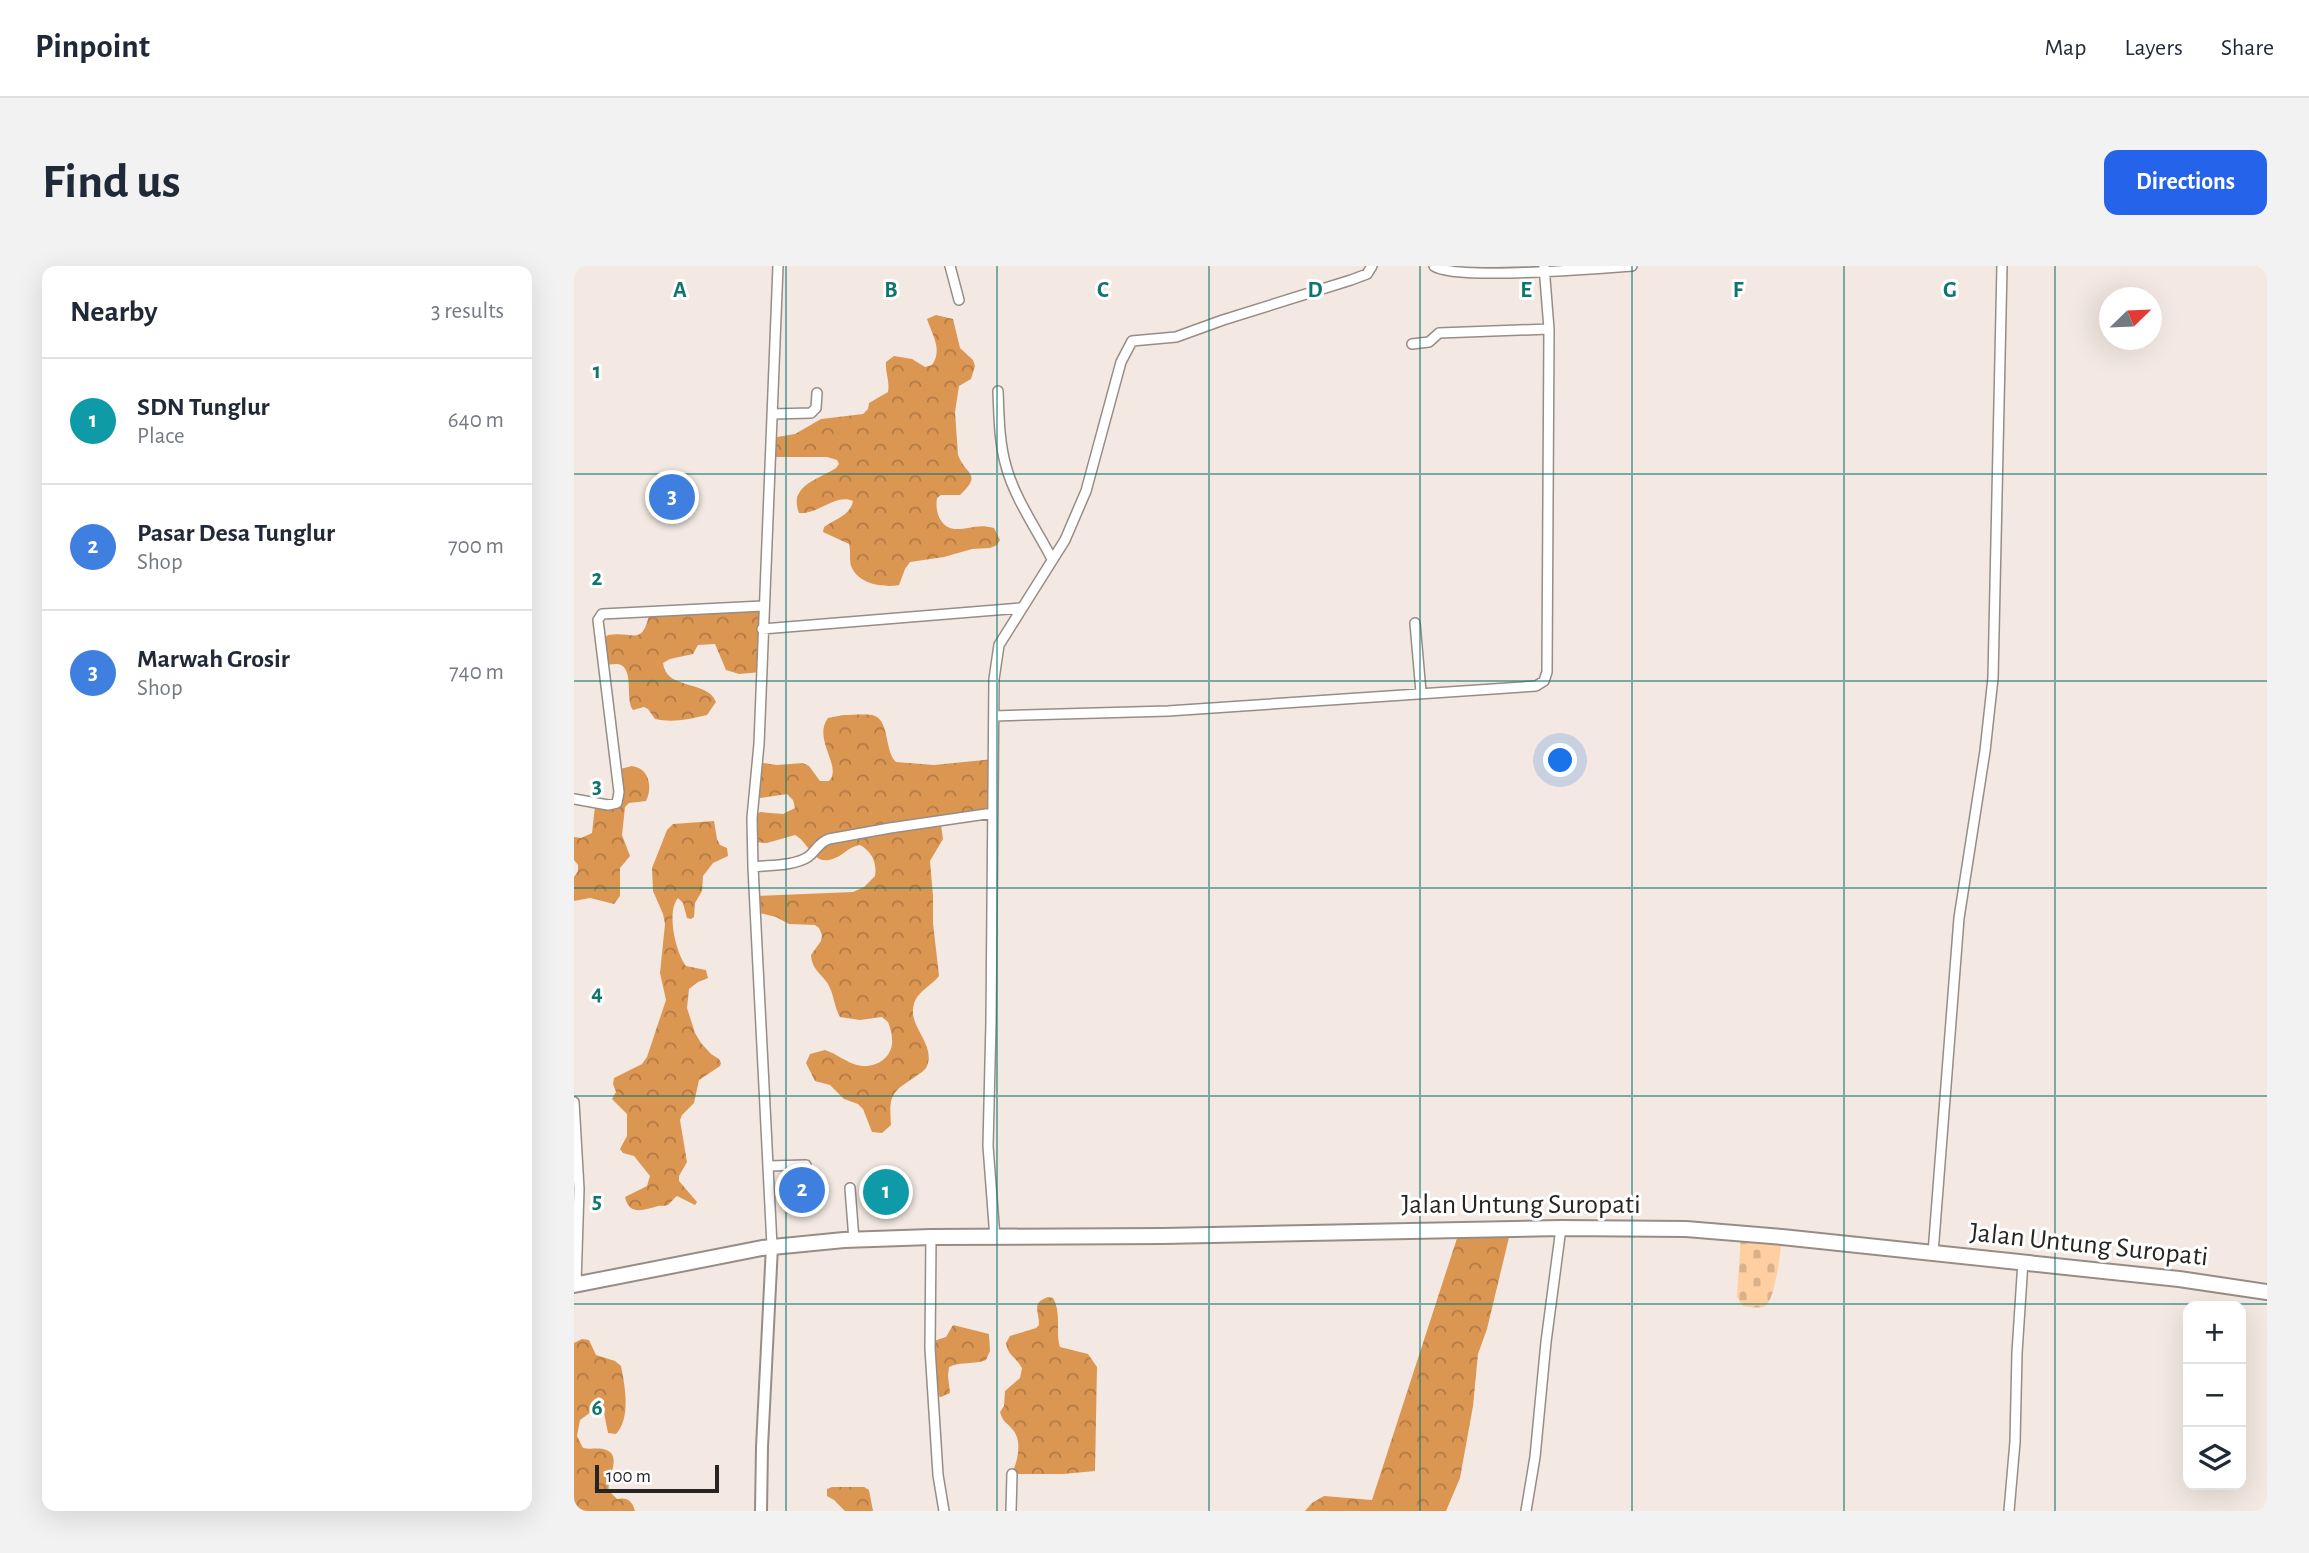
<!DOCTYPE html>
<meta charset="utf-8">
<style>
:root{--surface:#fff;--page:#f2f2f3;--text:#1f2937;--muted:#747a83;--line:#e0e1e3;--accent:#2563eb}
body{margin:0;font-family:"Alegreya Sans",sans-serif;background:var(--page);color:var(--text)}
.controls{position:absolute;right:21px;bottom:21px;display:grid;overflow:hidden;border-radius:14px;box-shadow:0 7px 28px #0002}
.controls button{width:63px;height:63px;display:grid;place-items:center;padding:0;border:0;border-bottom:2px solid var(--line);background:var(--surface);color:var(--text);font:35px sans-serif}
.compass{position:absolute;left:1525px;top:21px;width:63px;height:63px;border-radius:50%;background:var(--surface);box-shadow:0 7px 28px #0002;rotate:67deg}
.scale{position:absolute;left:21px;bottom:18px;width:124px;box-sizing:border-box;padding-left:7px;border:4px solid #272421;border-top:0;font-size:19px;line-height:24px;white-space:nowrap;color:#272421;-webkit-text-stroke:5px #fff;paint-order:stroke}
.you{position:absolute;left:987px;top:495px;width:24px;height:24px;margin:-18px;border:5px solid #fff;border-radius:50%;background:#1a73e8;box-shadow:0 0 0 10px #1a73e833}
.badge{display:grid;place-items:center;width:46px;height:46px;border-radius:50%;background:var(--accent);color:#fff;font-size:23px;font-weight:700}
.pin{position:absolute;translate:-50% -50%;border:4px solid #fff;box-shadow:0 2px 7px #0006}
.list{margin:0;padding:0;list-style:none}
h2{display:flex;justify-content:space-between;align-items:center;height:91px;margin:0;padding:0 28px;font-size:30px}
h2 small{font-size:23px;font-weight:400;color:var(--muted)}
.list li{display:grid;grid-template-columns:46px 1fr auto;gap:21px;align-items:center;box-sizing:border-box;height:126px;padding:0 28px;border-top:2px solid var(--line)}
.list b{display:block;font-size:26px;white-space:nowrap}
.list p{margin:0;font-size:23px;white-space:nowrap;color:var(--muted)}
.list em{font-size:23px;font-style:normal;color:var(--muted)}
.icon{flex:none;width:38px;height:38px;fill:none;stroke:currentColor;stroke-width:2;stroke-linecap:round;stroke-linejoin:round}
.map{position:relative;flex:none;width:1693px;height:1245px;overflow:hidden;border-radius:14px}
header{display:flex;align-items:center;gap:42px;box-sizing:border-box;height:98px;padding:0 35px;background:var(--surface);border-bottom:2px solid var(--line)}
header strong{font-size:33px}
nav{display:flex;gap:38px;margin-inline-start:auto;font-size:24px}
.intro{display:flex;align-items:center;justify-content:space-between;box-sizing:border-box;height:168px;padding:0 42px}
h1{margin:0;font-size:49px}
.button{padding:18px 32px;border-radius:14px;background:var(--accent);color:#fff;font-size:24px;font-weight:700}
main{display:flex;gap:42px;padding:0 42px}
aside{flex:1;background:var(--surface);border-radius:14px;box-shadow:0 7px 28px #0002}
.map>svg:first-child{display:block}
</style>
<header>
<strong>Pinpoint</strong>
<nav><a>Map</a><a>Layers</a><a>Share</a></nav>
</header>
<div class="intro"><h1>Find us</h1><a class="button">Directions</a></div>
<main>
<aside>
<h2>Nearby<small>3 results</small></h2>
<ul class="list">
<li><span class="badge" style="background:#0f9aa8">1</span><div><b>SDN Tunglur</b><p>Place</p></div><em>640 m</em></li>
<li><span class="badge" style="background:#3f7fe0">2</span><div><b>Pasar Desa Tunglur</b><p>Shop</p></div><em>700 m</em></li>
<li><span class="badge" style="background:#3f7fe0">3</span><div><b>Marwah Grosir</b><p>Shop</p></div><em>740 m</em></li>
</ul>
</aside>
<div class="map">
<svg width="1693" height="1245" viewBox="0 0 1693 1245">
<defs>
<pattern id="forest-crowns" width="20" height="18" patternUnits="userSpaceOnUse" patternTransform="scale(1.75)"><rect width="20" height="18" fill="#db9652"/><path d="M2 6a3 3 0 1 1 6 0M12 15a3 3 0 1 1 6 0" fill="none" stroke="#b27a44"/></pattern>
<pattern id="cemetery-stones" width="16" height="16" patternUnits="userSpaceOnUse" patternTransform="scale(1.75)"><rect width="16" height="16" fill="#ffcea1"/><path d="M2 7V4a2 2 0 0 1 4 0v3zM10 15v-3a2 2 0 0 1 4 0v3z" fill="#dbb18a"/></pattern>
</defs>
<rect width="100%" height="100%" fill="#f3e9e2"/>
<path fill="url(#forest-crowns)" d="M 362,49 L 379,53 L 386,82 L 399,94 L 401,100 L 397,113 L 385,120 L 381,146 L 384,189 C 392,210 409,207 386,229 L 367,229 L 363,232 C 361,244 365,261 380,263 C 394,264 403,257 420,262 L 426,274 L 423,279 L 416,282 L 398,283 L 370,291 L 336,296 L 331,303 L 325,319 C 309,322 284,318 277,300 C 275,292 277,285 275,278 L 249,266 L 250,261 C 261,253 276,250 279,235 C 262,227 244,249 225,247 C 214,220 245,213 262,202 L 265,198 L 263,194 L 253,191 L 196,191 L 197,172 L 221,168 L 247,153 L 289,148 L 294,143 L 295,137 L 314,126 C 316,115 311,106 312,96 L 320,90 L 338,93 L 351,101 L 358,99 C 369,83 358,69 353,53 Z
M 189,340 L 187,406 L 165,408 L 152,404 L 141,378 L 124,379 L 119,388 L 96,393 L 89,397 C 92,425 133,413 142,436 L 133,449 C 116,453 99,457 81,453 L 74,443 L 70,441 L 59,444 C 51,434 60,406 47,399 C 43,397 34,399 29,399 L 26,375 L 34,369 C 61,365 68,382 76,345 Z
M 269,449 C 278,449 289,448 298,449 C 316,452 310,485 322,496 L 360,499 L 420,493 L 419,547 L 367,559 L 369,573 L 356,595 L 359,630 L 359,657 L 365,710 C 358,719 343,726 340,738 C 333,761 362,777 353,800 C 351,805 346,807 341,811 C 317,827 315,828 317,859 L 308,867 L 298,866 L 289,843 L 284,838 L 270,833 L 256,819 L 241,815 L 232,797 L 236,788 L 251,784 C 263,788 272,796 283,799 C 300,804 320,792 318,773 C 318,768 316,761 314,756 L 308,751 L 286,754 L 266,751 C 260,741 260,728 254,718 C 247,707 238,704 237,689 L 247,675 L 248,669 L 245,662 L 241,659 L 215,658 L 202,651 L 182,646 L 181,630 L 279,626 L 290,621 L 301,610 C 303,596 298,586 286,579 C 274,581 271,588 261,592 C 239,602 236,577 221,569 L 193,577 L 179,576 L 178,552 L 186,546 L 209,548 L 221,542 L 219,534 L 213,528 L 180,533 L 183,496 L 203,499 L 229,497 L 235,500 L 246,515 L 255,515 C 269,501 238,473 254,452 Z
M 58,500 C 75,502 79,521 72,535 L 55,537 L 51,541 L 48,569 L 56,590 L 46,602 L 46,630 L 40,638 L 16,632 L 0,635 L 0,611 L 4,605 L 4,599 L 0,594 L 0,571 L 7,572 L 18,567 L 21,540 L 43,537 L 42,504 Z
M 140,555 L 143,573 L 146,579 L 153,582 L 154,590 L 139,597 L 129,610 L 128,625 L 121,637 L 120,651 L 117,653 L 113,652 L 109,637 L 104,632 C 92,646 102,687 112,700 L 132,704 L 134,712 L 124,716 L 115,723 L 113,742 L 121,767 L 127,777 L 137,788 L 145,793 L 147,797 L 146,800 L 125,814 L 120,837 L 108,849 L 106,854 L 113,896 L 105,910 L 105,915 L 123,936 L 121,939 L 103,930 C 100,932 98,935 95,938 C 91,941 89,939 84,940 C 70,944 55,950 51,931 L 73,920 L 76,910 L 60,890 L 49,887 L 46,883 L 53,870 L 53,848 L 38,833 L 42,826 L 39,818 L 40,812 L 68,798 L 73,791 L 92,734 L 86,707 L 91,658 L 89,648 L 79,625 L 78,602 L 93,564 L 99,558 Z
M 886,963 L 937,963 L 913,1063 L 904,1088 L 899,1140 L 886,1212 L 872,1245 L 731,1245 L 738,1237 L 750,1230 L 798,1234 Z
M 474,1031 L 479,1032 C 488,1048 481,1066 486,1081 L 514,1088 L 523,1101 L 521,1205 L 489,1208 L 438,1208 C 443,1196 449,1176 439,1164 C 433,1156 429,1157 426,1146 L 430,1140 L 431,1125 L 446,1112 L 448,1102 C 442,1091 434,1090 432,1077 L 436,1070 L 462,1062 L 465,1059 C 465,1044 457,1037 474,1031 Z
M 379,1059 L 415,1068 L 416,1085 L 412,1094 C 400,1099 387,1095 375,1101 L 374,1110 L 376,1127 L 367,1131 L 359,1129 L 360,1075 L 372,1071 Z
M 8,1073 L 15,1074 L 22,1089 L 41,1095 L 47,1100 C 51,1120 57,1152 42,1168 L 34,1167 L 30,1147 L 21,1143 L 6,1154 L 3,1170 L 9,1182 C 17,1184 25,1181 32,1184 C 49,1190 32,1213 35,1225 L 43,1233 C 53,1231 58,1234 61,1245 L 0,1245 L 0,1077 Z
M 258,1221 L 290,1221 L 295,1224 L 299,1245 L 271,1245 L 260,1234 L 253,1230 L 253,1223 Z"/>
<path fill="url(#cemetery-stones)" d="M 1167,968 L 1208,971 C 1207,983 1201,1035 1191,1040 C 1185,1043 1176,1041 1169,1040 L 1163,1031 Z"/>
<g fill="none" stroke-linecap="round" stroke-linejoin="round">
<g stroke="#968d86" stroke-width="12">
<path id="minor" d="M 376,0 L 385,34
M 860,0 C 881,15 1024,2 1058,0
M 838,78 L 855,76 L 865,67 L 975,63
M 424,125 C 425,149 425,176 432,200 C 440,231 463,264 478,293
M 198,148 L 237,147 L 242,142 L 243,127
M 841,357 L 847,426
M 188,363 L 446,342
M 420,450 L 594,445 L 962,420 L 970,415 L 973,406 L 975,63 L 970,0
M 0,533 L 34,539 L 43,537 L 45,526 L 24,354 L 28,348 L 189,340
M 179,601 C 195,599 220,600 234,591 C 242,585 244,577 255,573 L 316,562 L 419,547
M 0,836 L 5,923 L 2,1018
M 195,900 L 232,899
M 276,922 L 280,974
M 357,971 L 356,1082 L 364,1209 L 370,1245
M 421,972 L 414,880 L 417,756 L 420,413 L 425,379 L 491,274 L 512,225 L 547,96 L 558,75 L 602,71 L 649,54 L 777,14 L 793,8 L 798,0
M 198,980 L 179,601 L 178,552 L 185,478 L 204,0
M 1359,987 L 1385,652 L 1411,485 L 1419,412 L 1428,0
M 437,1245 L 438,1208
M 952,1245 L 961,1191 L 972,1076 L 987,962
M 1435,1245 L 1441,1176 L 1443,1087 L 1449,995"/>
</g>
<g stroke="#968d86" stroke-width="14">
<path id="tertiary" d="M 187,1245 L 188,1181 L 198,980"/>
</g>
<g stroke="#968d86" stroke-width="18">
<path id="primary" d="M 0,1019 L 188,982 L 270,974 L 357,971 L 589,970 L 987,962 L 1112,963 L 1208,971 L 1605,1013 L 1693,1026"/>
</g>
<use href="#minor" stroke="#fff" stroke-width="9"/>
<use href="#tertiary" stroke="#fff" stroke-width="10"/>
<use href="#primary" stroke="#fff" stroke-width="14"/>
</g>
<path fill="none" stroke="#0f766e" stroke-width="2" stroke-opacity="0.55" d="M 212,0 L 212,1245M 423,0 L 423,1245M 635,0 L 635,1245M 846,0 L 846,1245M 1058,0 L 1058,1245M 1270,0 L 1270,1245M 1481,0 L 1481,1245M 0,208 L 1693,208M 0,415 L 1693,415M 0,622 L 1693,622M 0,830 L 1693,830M 0,1038 L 1693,1038"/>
<g text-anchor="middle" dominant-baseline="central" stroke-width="6" stroke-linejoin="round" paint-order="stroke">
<g font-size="28" fill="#272421" stroke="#fff">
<text x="947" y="939">Jalan Untung Suropati</text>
<text transform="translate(1515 979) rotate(6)">Jalan Untung Suropati</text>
</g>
</g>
<g font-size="23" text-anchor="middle" font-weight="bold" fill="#0f766e" stroke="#fff" stroke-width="6" stroke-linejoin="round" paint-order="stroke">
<text x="106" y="31">A</text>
<text x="317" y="31">B</text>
<text x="529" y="31">C</text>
<text x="741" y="31">D</text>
<text x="952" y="31">E</text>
<text x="1164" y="31">F</text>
<text x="1376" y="31">G</text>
<text x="23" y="112">1</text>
<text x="23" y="319">2</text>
<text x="23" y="527">3</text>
<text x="23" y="734">4</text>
<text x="23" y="942">5</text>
<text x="23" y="1149">6</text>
</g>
</svg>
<div class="controls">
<button>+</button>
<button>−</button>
<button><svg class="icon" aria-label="layers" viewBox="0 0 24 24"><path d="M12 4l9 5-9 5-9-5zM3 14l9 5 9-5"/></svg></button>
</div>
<svg class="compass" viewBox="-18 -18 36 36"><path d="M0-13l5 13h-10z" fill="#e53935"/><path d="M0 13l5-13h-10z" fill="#747a83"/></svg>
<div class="scale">100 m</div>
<div class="you"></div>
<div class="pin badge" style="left:312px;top:926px;background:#0f9aa8">1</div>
<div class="pin badge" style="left:228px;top:924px;background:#3f7fe0">2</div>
<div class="pin badge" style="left:98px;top:231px;background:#3f7fe0">3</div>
</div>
</main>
